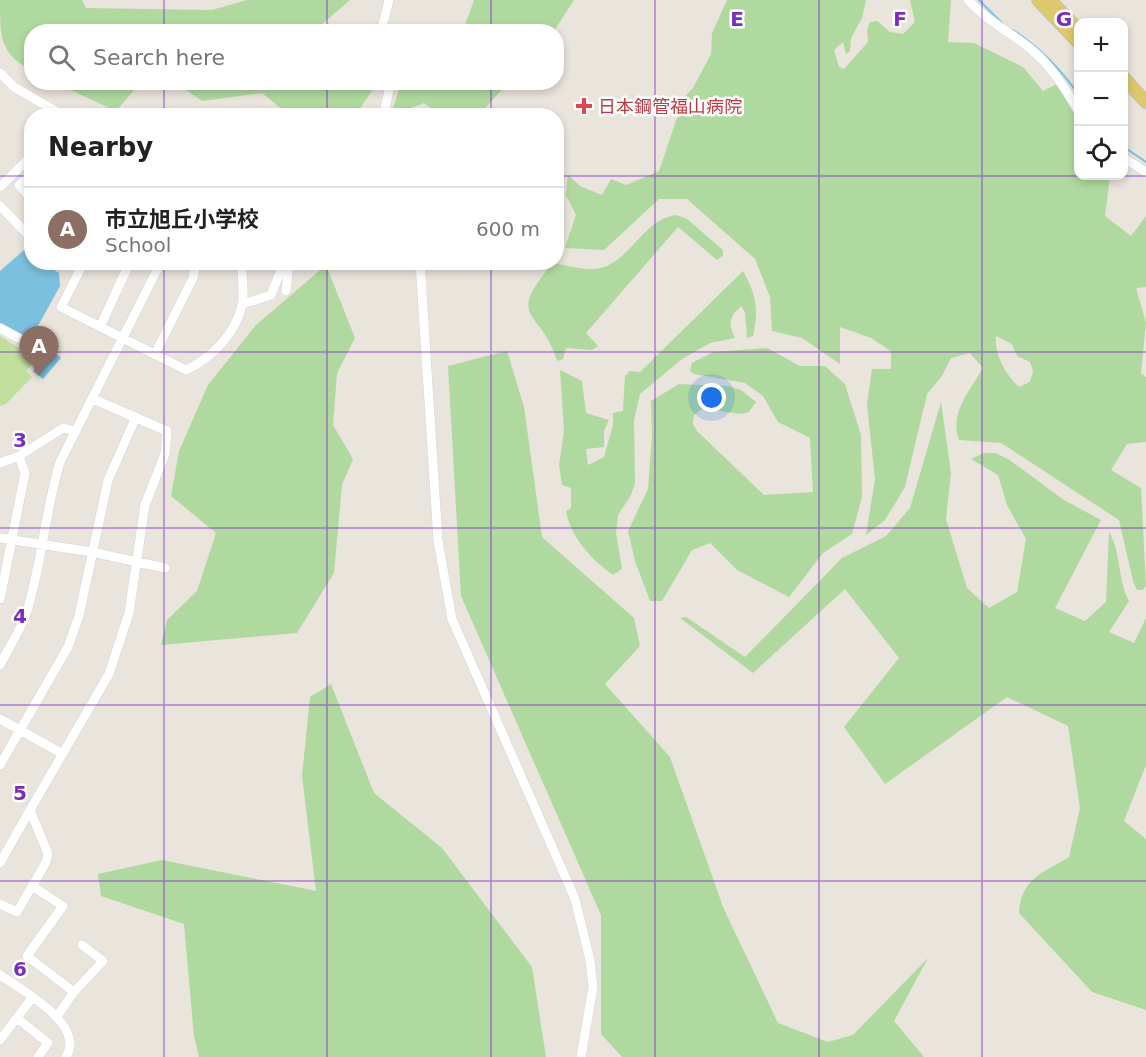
<!DOCTYPE html>
<meta charset="utf-8">
<style>
:root{--surface:#fff;--page:#f2f2f2;--text:#222;--muted:#767676;--line:#e0e0e0;--accent:#2563eb}
body{margin:0;font-family:"DejaVu Sans","Noto Sans JP",sans-serif;background:var(--page);color:var(--text)}
.controls{position:absolute;right:18px;top:18px;display:grid;overflow:hidden;border-radius:12px;box-shadow:0 3px 9px #0003}
.controls button{width:54px;height:54px;display:grid;place-items:center;padding:0;border:0;border-bottom:2px solid var(--line);background:var(--surface);color:var(--text);font:30px sans-serif}
.you{position:absolute;left:712px;top:398px;width:21px;height:21px;margin:-15px;border:4px solid #fff;border-radius:50%;background:#1a73e8;box-shadow:0 0 0 9px #1a73e833}
.badge{display:grid;place-items:center;width:39px;height:39px;border-radius:50%;background:var(--accent);color:#fff;font-size:20px;font-weight:700}
.pin{position:absolute;translate:-50% -50px;filter:drop-shadow(0 2px 3px #0008)}
.pin::after{content:'';position:absolute;top:32px;width:21px;height:18px;background:inherit;clip-path:polygon(0 0,100% 0,50% 100%)}
.list{margin:0;padding:0;list-style:none}
h2{display:flex;justify-content:space-between;align-items:center;height:78px;margin:0;padding:0 24px;font-size:26px}
h2 small{font-size:20px;font-weight:400;color:var(--muted)}
.list li{display:grid;grid-template-columns:39px 1fr auto;gap:18px;align-items:center;box-sizing:border-box;height:84px;padding:0 24px;border-top:2px solid var(--line)}
.list b{display:block;font-size:22px;white-space:nowrap}
.list p{margin:0;font-size:20px;white-space:nowrap;color:var(--muted)}
.list em{font-size:20px;font-style:normal;color:var(--muted)}
.icon{flex:none;width:33px;height:33px;fill:none;stroke:currentColor;stroke-width:2;stroke-linecap:round;stroke-linejoin:round}
.map{position:relative;flex:none;width:1146px;height:1057px;overflow:hidden}
.search{position:absolute;background:var(--surface);box-shadow:0 3px 9px #0003;left:24px;top:24px;width:540px;height:66px;display:flex;align-items:center;gap:15px;box-sizing:border-box;padding:0 21px;border-radius:24px;color:var(--muted);font-size:22px}
.panel{position:absolute;background:var(--surface);box-shadow:0 3px 9px #0003;left:24px;top:108px;width:540px;height:162px;border-radius:24px}
.map>svg:first-child{display:block}
</style>
<div class="map">
<svg width="1146" height="1057" viewBox="0 0 1146 1057">
<rect width="100%" height="100%" fill="#e9e4dc"/>
<path fill="#b0d99f" fill-rule="evenodd" d="M 0,0 L 82,0 L 86,8 L 212,10 L 247,0 L 350,0 L 320,26 L 260,26 L 250,32 L 32,32 L 31,71 C 0,52 0,39 0,0 Z
M 474,0 L 574,0 L 554,31 L 463,31 Z
M 727,0 L 866,0 L 862,18 L 851,38 L 850,51 L 846,54 L 843,42 L 834,50 L 839,67 L 844,69 L 868,42 L 867,30 L 870,22 L 877,21 L 890,32 L 903,34 L 915,22 L 910,0 L 951,0 L 948,42 L 974,43 L 1023,67 L 1043,91 L 1057,84 L 1078,121 L 1078,176 L 1110,176 L 1105,216 L 1131,236 L 1146,216 L 1146,287 L 1136,288 L 1146,323 L 1141,373 L 1146,377 L 1146,442 L 1127,444 L 1111,470 L 1141,488 L 1146,586 L 1143,590 L 1137,590 L 1133,581 L 1119,520 L 1001,443 L 959,440 C 949,413 970,391 983,368 L 970,353 L 951,358 L 942,376 L 927,394 L 905,487 L 885,520 L 866,535 L 875,480 L 867,404 L 872,369 L 891,369 L 891,351 L 871,338 L 840,327 L 840,364 L 802,338 L 772,331 L 770,297 L 755,259 L 687,199 L 659,199 L 604,250 L 565,248 L 576,215 L 566,195 L 568,175 L 580,186 L 602,195 L 611,179 L 626,185 L 659,171 L 684,97 L 693,88 L 711,54 L 712,33 ZM 996,336 L 1012,344 L 1017,356 L 1030,362 L 1033,371 L 1030,382 L 1019,387 C 1006,375 994,354 996,336 Z
M 55,83 L 140,82 L 140,83 L 116,111 Z
M 176,83 L 377,83 L 355,116 L 289,115 L 262,93 L 202,101 Z
M 401,83 L 401,82 L 508,83 L 479,115 L 439,115 L 424,103 L 391,115 Z
M 676,215 L 687,219 L 723,250 L 723,256 L 717,260 L 678,227 L 586,333 L 598,346 L 592,350 L 566,348 L 563,359 L 557,361 C 542,308 503,322 553,263 C 566,265 582,270 595,269 C 630,265 641,220 676,215 Z
M 326,265 L 355,338 L 337,373 L 333,425 L 353,459 L 342,485 L 334,573 L 297,633 L 161,645 L 167,620 L 197,591 L 216,533 L 171,496 L 179,451 L 208,385 L 256,325 Z
M 743,271 C 756,294 759,310 753,336 L 747,338 L 745,312 L 741,306 C 729,317 728,324 735,338 L 710,343 L 682,359 L 640,394 L 634,420 L 635,483 L 631,495 L 618,515 L 616,533 L 622,569 L 613,575 C 591,559 571,538 566,511 L 571,508 L 571,488 L 562,485 L 559,465 L 564,431 L 560,370 L 582,381 L 586,413 L 609,420 L 604,431 L 604,447 L 586,449 L 588,465 L 604,457 L 613,425 L 613,413 L 623,411 L 625,376 L 630,371 L 640,372 Z
M 767,348 L 800,366 L 825,366 L 845,384 L 861,435 L 862,497 L 852,534 L 823,553 L 789,597 L 737,570 L 710,543 L 692,550 L 662,601 L 650,601 L 635,561 L 628,531 L 648,489 L 652,436 L 651,401 L 679,384 L 727,386 L 741,390 L 756,402 L 749,412 L 742,414 L 702,409 L 694,415 L 693,424 L 697,431 L 764,495 L 813,492 L 810,438 L 778,422 L 763,396 L 745,383 L 694,374 L 690,371 L 692,363 L 713,352 Z
M 507,351 L 524,407 L 542,537 L 634,618 L 640,646 L 605,684 L 670,757 L 723,907 L 778,1023 L 828,1042 L 853,1035 L 928,958 L 894,1021 L 924,1057 L 622,1057 L 601,1034 L 601,915 L 461,596 L 448,366 Z
M 941,402 L 951,473 L 946,519 L 967,588 L 989,608 L 1017,592 L 1026,539 L 1007,505 L 998,475 L 971,459 L 984,453 L 995,453 L 1008,459 L 1064,500 L 1101,520 L 1055,608 L 1085,621 L 1106,602 L 1109,532 C 1122,554 1117,579 1129,601 L 1109,632 L 1134,643 L 1146,618 L 1146,765 L 1124,821 L 1146,839 L 1146,1010 L 1092,992 L 1019,913 C 1021,878 1043,873 1069,857 L 1080,808 L 1068,726 L 1007,697 L 885,784 L 844,727 L 899,658 L 845,589 L 753,673 L 680,618 L 686,617 L 745,657 L 842,558 L 886,536 L 910,508 Z
M 331,684 L 374,793 L 442,848 L 532,967 L 546,1057 L 199,1057 L 194,1036 L 184,924 L 101,896 L 98,874 L 162,860 L 316,891 L 302,776 L 310,697 Z"/>
<path fill="#c0df9c" d="M 0,336 L 36,359 L 26,371 L 32,377 L 6,404 L 0,406 Z"/>
<path fill="#7cc0df" d="M 31,244 L 32,262 L 43,263 L 59,273 L 60,286 L 33,335 L 23,336 L 0,323 L 0,271 Z
M 51,349 L 61,358 L 43,379 L 33,371 Z"/>
<g fill="none" stroke-linecap="round" stroke-linejoin="round">
<path stroke="#7cc0df" stroke-width="2" d="M 979,0 L 1003,24
M 1013,30 C 1040,48 1060,68 1078,94
M 1124,147 L 1146,162"/>
<g stroke="#d2d4e0" stroke-width="10">
<path id="minor" d="M 968,0 C 989,23 1011,32 1033,51 C 1053,68 1065,89 1078,110
M 381,32 L 389,0
M 0,73 L 14,87 L 64,116
M 383,116 L 391,82
M 1124,158 L 1146,172
M 32,173 L 19,185 L 32,200
M 0,187 L 32,155
M 0,206 L 32,239
M 67,262 L 80,269
M 84,262 L 61,307 L 186,370 C 212,358 236,333 242,305 C 245,292 242,275 241,262
M 420,262 L 438,541 L 452,619 L 575,899 L 590,960 L 593,987 L 581,1057
M 286,291 L 289,262
M 243,304 L 271,295 L 284,262
M 100,327 L 130,262
M 0,328 L 22,340 L 48,338
M 155,354 L 193,278 L 196,262
M 0,463 L 19,456 L 63,428 L 75,431
M 0,538 L 92,552 L 165,568
M 0,599 L 25,473 L 19,456
M 0,665 C 9,647 21,630 27,611 C 42,563 45,511 60,462 L 161,262
M 0,719 L 63,754
M 0,765 L 68,647 L 79,616 L 108,480 L 136,417
M 0,863 L 30,810
M 32,886 L 63,906 L 27,956 L 74,992
M 0,904 L 17,912 L 45,864 L 48,854 L 30,810 L 109,674 L 129,613 L 145,505 L 165,454 L 167,431 L 93,399
M 0,975 C 21,990 87,1025 66,1057
M 57,1016 L 74,992 L 103,961 L 82,945
M 17,1018 L 48,1043 L 38,1057
M 0,1040 L 32,998"/>
</g>
<g stroke="#c3c3c3" stroke-width="14">
<path id="major" d="M 1038,0 L 1078,42
M 1050,0 L 1074,25
M 1124,78 L 1146,102"/>
</g>
<use href="#minor" stroke="#fff" stroke-width="9"/>
<use href="#major" stroke="#dec86c" stroke-width="12"/>
</g>
<path fill="none" stroke="#7b2cbf" stroke-width="1.5" stroke-opacity="0.55" d="M 164,0 L 164,32M 327,0 L 327,32M 491,0 L 491,32M 655,0 L 655,1057M 819,0 L 819,1057M 982,0 L 982,1057M 164,82 L 164,116M 327,82 L 327,116M 491,82 L 491,116M 0,176 L 32,176M 556,176 L 1146,176M 164,262 L 164,1057M 327,262 L 327,1057M 491,262 L 491,1057M 0,352 L 1146,352M 0,528 L 1146,528M 0,705 L 1146,705M 0,881 L 1146,881"/>
<path fill="#e0444e" stroke="#fff" stroke-width="2" d="M581 97h6v6h6v6h-6v6h-6v-6h-6v-6h6z"/>
<g text-anchor="middle" dominant-baseline="central" stroke-width="5" stroke-linejoin="round" paint-order="stroke">
<g font-size="18" fill="#be3a42" stroke="#fff" text-anchor="start">
<text x="598" y="106">日本鋼管福山病院</text>
</g>
</g>
<g font-size="20" text-anchor="middle" font-weight="bold" fill="#7b2cbf" stroke="#fff" stroke-width="5" stroke-linejoin="round" paint-order="stroke">
<text x="737" y="26">E</text>
<text x="900" y="26">F</text>
<text x="1064" y="26">G</text>
<text x="20" y="447">3</text>
<text x="20" y="623">4</text>
<text x="20" y="800">5</text>
<text x="20" y="976">6</text>
</g>
</svg>
<div class="controls">
<button>+</button>
<button>−</button>
<button><svg class="icon" aria-label="locate" viewBox="0 0 24 24"><circle cx="12" cy="12" r="6"/><path d="M12 2v4M12 18v4M2 12h4M18 12h4"/></svg></button>
</div>
<div class="you"></div>
<div class="pin badge" style="left:39px;top:376px;background:#8d6e63">A</div>
<div class="search"><svg class="icon" aria-label="search" viewBox="0 0 24 24"><circle cx="10" cy="10" r="6"/><path d="M15 15l6 6"/></svg>Search here</div>
<section class="panel">
<h2>Nearby<small></small></h2>
<ul class="list">
<li><span class="badge" style="background:#8d6e63">A</span><div><b>市立旭丘小学校</b><p>School</p></div><em>600 m</em></li>
</ul>
</section>
</div>
